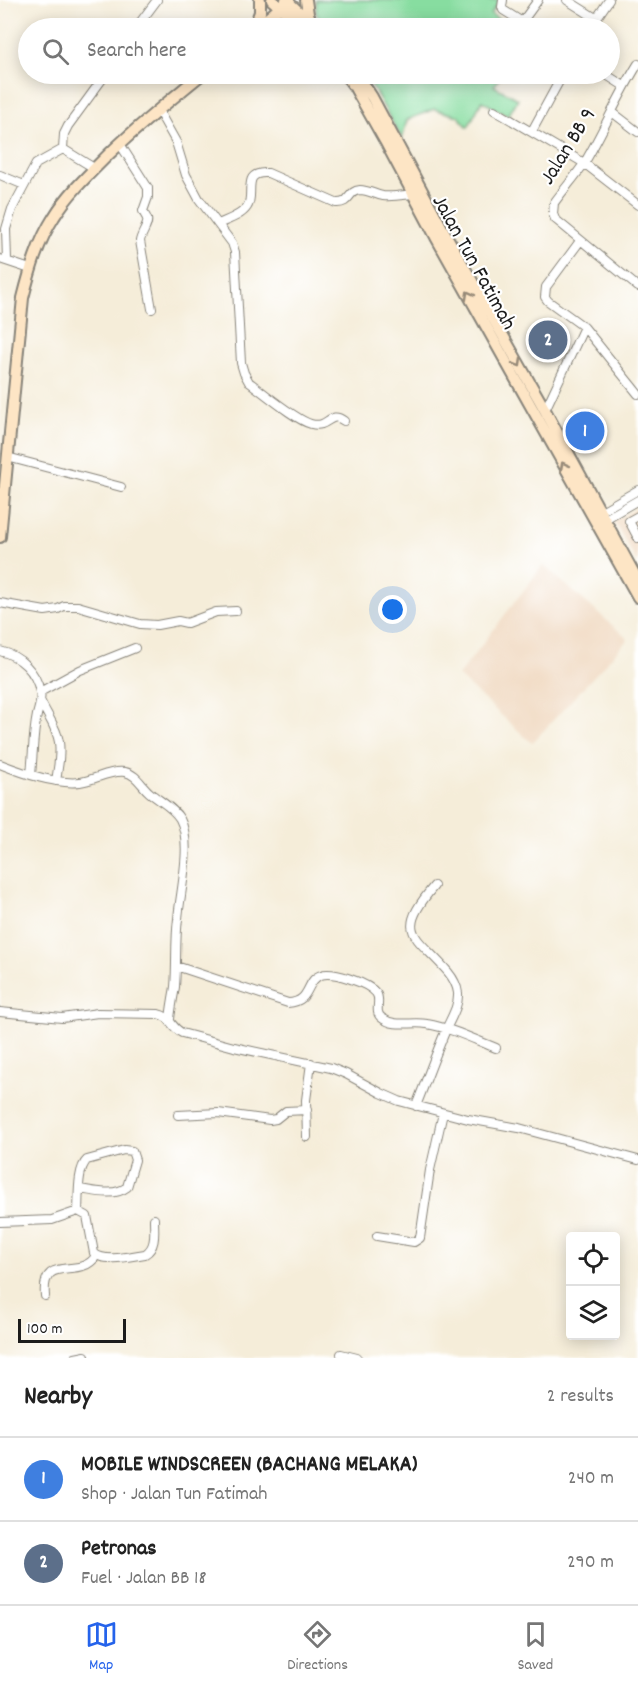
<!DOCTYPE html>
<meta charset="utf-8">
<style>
:root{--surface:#fff;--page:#f2f2f2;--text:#222;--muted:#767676;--line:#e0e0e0;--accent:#2563eb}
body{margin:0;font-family:Dekko,sans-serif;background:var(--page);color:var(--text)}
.controls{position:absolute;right:18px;bottom:18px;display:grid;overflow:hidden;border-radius:6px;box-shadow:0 3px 15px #0003}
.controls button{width:54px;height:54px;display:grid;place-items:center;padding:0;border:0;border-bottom:2px solid var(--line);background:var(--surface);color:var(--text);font:30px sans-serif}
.scale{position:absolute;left:18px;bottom:15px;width:108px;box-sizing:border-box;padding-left:6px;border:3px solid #1c1c1c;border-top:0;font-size:16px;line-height:21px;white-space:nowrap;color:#1c1c1c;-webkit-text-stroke:4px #fff;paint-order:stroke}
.you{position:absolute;left:393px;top:610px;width:21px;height:21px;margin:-15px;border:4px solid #fff;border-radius:50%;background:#1a73e8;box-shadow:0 0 0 9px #1a73e833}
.badge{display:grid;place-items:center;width:39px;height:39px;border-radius:50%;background:var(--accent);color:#fff;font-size:20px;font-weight:700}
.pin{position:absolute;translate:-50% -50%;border:3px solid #fff;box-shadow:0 2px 6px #0006}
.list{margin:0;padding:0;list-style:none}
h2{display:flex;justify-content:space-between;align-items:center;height:78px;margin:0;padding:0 24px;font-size:26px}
h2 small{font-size:20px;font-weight:400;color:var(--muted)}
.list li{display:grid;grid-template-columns:39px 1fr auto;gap:18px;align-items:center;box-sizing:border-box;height:84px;padding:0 24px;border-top:2px solid var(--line)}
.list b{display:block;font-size:22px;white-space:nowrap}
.list p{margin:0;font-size:20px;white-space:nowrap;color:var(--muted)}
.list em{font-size:20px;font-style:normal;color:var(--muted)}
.icon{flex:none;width:33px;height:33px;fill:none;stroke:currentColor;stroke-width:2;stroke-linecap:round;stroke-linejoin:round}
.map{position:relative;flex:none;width:638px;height:1358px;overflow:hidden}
.search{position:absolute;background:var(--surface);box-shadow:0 3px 15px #0003;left:18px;right:18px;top:18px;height:66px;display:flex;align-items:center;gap:15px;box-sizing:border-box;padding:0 21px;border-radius:33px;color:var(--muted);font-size:22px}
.sheet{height:246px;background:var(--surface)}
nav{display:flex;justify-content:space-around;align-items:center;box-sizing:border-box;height:84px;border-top:2px solid var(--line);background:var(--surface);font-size:16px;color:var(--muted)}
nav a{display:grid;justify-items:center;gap:3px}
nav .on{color:var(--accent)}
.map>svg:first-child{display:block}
</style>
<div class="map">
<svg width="638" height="1358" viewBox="0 0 638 1358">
<rect width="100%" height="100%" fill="#fff"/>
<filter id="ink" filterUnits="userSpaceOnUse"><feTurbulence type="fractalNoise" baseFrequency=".0167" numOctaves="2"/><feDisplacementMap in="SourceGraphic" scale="12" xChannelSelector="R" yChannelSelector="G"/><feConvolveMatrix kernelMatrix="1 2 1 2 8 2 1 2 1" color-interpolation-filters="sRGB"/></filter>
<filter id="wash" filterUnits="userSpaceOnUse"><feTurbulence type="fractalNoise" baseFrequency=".008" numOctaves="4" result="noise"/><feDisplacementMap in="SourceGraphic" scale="24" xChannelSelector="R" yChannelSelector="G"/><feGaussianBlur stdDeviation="1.35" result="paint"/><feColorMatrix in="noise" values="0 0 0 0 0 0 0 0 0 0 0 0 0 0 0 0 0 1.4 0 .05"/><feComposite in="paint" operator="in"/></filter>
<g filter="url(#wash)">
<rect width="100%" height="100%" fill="#f5edd9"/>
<path fill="#efd6bc" d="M 638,508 L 638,564 L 614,521 Z
M 543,565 L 628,639 L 532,743 L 458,676 Z"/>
<path fill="#87dda0" stroke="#527c5e" stroke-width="1.5" d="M 316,0 L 500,0 L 491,14 L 512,28 L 330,28 L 316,14 Z
M 365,74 L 502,74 L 494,86 L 518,99 L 508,116 L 482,101 L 468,127 L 458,116 L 434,109 L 407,120 L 402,139 Z"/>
</g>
<g filter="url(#ink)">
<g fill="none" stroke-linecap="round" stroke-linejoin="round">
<g stroke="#88847a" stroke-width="10">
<path id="street" d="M 503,0 L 502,7 L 503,10 L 532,28
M 567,0 L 597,19
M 522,22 L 538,0
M 136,28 L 157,0
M 590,28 L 609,0
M 638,64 C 618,96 604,130 585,162 C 576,176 564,189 554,203 L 553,214 L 555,219 L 638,287
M 605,74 L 624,86
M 158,110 L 176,142 L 186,175 L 199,199 L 232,243 L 235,252 L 241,363 L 244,373 L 249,382 C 263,392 296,420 311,424 C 329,429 329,410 344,421
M 494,110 L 584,163 L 638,205
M 612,112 L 638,132
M 532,131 L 563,74
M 120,144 L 148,188 L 148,197 L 143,211 C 144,214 146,216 147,219 C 149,225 141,234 140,241 L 152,309
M 94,168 L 63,149 L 64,134 L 68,126 L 106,74
M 0,175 L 24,185
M 218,224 C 227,220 241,216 247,207 C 256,195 240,171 268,173 L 336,203 C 351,204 347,191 360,190 C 368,190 376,195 383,196 C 393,197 403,195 413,194
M 580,241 L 546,287 L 545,297 L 548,301 L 584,327 L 638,394
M 0,259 L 30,269
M 7,260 L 6,229 L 12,209 L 36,164 L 63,149
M 545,410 L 584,327
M 7,457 L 121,487
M 598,513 L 638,490
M 638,516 L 629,521 L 638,538
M 600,522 L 638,500
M 0,603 L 45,611 L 58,609 L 64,606 L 78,606 L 140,624 L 157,625 L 178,621 L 187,623 L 216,612 L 236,611
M 0,651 C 20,656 36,671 40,692 C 42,700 39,707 37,715 C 33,734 33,755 31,775
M 40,692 L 80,670 L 135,648
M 41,702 C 47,715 57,728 59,742 C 61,755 58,768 56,781
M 0,764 C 23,773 56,785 80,782 C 95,780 110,770 125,772 C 136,774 141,785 149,792 C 159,801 173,807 180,819 C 193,843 180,892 178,919 C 175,941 177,964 175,987 C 173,998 171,1009 170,1019
M 176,966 L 288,1003 C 312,1002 305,980 321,975 C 333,971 368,983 376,993 C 382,1000 373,1012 382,1018 C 395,1028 412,1021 427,1024 C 451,1028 473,1039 496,1048
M 0,1012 L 62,1018 L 98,1013 L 158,1014 C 172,1017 170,1027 182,1033 L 234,1047 L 331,1068 L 346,1074 L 381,1093 L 399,1101 L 468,1119 L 519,1128 L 638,1160
M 416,1106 C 426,1081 435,1056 445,1032 C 450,1019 459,1007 458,993 C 457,985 453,978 448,972 C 415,934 394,934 434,886
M 178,1115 L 218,1113 L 270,1120 L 276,1119 L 286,1111 L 307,1110
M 307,1137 L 306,1100 L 311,1063
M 78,1211 C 79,1197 77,1169 87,1160 L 124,1150 L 132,1151 L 135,1160 L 127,1187 C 114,1197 95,1191 79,1189
M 0,1222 L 52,1220 L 78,1211 L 87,1216 L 94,1253 C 104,1263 131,1256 145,1254 C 157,1247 154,1231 154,1219
M 377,1236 L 414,1242 L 420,1238 L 430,1170 L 443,1113
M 45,1296 C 41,1252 80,1281 96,1256
M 341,1354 L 357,1358
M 75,1358 L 85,1356"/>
</g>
<g stroke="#88847a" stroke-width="14">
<path id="secondary" d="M 272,0 L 303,28
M 286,0 L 316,28
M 306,0 L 308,14 L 312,23
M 254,28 L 260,12 L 260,0
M 256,28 L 289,0
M 260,28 C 271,24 281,24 292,28
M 345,74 L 354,86 L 385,141 L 436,237 L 638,597
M 357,74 L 372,97 L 443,230 L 540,401 L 638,581
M 0,537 L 23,298 C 30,270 38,242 54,217 C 68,194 89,174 108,155 C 138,126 170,100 202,74"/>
</g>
<use href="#street" stroke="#fff" stroke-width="8"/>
<use href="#secondary" stroke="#fde5c5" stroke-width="10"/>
</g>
<defs><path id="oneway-chevron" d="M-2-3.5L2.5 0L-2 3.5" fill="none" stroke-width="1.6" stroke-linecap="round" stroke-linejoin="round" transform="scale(1.5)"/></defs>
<g stroke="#988b79">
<use href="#oneway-chevron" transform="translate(469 295) rotate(-119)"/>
<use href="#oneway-chevron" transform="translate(518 363) rotate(59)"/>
<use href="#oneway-chevron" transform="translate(564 466) rotate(-119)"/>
</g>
</g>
<g text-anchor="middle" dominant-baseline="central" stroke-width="4.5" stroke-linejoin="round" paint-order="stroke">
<g font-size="22" fill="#1c1c1c" stroke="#fff">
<text transform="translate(569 147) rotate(-58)">Jalan BB 9</text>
<text transform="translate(473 263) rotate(61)">Jalan Tun Fatimah</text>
</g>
</g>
</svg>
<div class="controls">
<button><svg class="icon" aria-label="locate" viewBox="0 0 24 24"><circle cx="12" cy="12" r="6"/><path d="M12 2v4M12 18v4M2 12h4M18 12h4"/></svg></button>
<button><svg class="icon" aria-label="layers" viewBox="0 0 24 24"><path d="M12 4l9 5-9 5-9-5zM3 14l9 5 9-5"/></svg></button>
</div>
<div class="scale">100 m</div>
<div class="you"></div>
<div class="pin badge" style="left:585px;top:431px;background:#3f7fe0">1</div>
<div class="pin badge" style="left:548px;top:340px;background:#5c6f8a">2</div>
<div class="search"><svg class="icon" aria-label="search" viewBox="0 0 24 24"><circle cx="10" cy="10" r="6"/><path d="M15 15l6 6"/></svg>Search here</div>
</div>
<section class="sheet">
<h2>Nearby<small>2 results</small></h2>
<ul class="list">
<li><span class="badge" style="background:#3f7fe0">1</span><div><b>MOBILE WINDSCREEN (BACHANG MELAKA)</b><p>Shop · Jalan Tun Fatimah</p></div><em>240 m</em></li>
<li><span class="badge" style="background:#5c6f8a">2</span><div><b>Petronas</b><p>Fuel · Jalan BB 18</p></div><em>290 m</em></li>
</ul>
</section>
<nav>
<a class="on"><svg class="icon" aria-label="map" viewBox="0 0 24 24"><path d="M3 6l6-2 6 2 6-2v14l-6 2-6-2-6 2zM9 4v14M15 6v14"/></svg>Map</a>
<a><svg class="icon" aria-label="directions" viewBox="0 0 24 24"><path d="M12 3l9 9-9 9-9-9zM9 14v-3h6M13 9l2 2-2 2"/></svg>Directions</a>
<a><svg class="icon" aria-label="saved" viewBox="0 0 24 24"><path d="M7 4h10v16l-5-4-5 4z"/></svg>Saved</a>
</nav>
